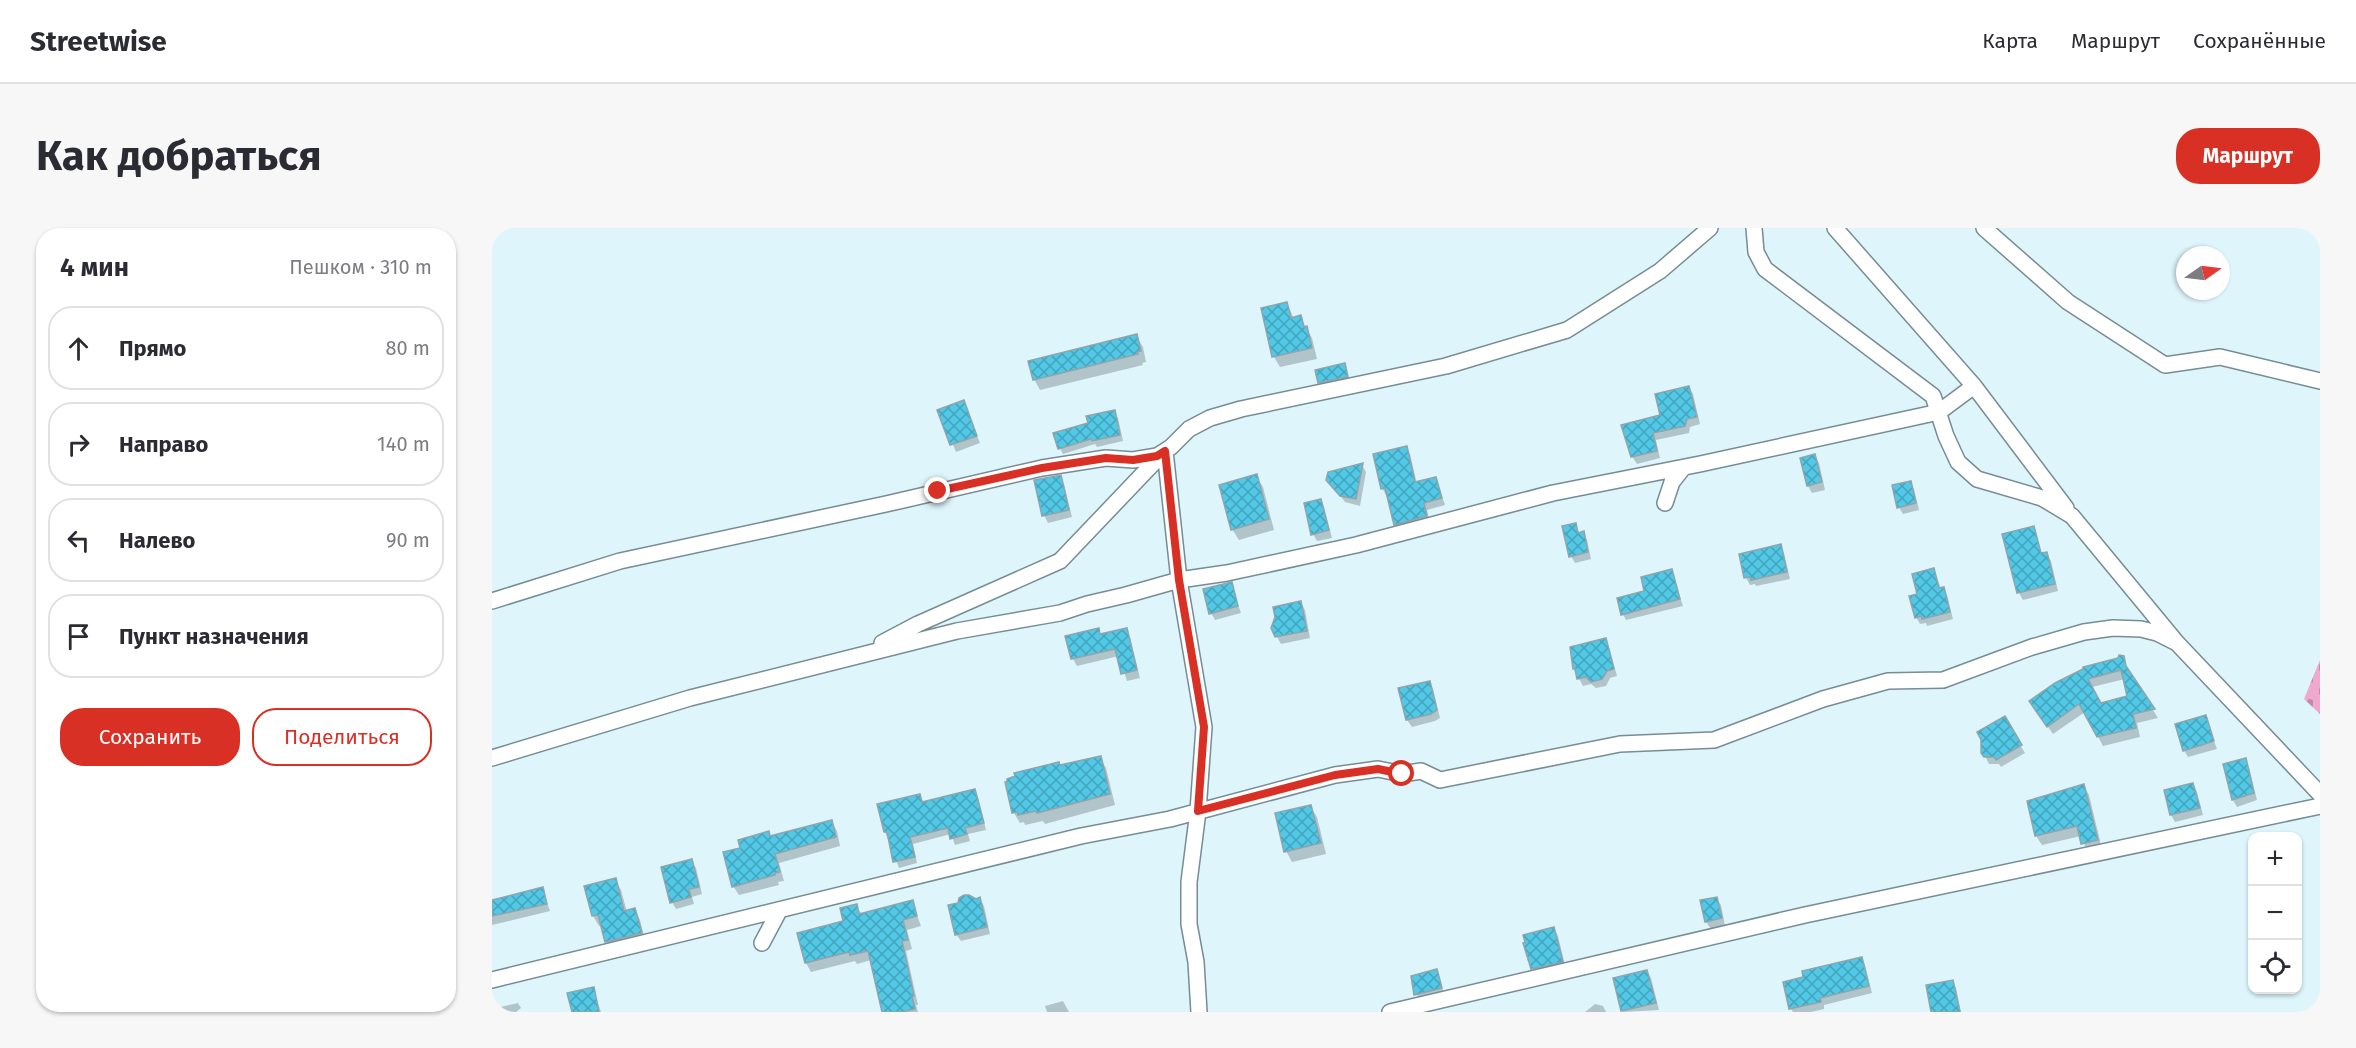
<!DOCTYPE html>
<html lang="ru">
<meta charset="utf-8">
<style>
:root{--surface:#fff;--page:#f7f7f7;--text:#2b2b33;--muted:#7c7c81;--line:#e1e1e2;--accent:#d93025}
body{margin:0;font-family:"Fira Sans",sans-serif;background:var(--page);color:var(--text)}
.controls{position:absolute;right:18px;bottom:18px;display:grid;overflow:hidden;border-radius:12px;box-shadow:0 2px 4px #0004}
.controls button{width:54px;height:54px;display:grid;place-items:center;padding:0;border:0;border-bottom:2px solid var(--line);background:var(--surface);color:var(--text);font:30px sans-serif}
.compass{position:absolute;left:1684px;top:18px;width:54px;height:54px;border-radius:50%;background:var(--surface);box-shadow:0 2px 4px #0004;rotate:76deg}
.stop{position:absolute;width:18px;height:18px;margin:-14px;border:4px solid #d93025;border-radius:50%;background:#fff}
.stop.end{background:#d93025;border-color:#fff;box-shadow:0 2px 6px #0008}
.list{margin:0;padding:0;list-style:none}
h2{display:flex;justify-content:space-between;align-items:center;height:78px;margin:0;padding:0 24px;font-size:26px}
h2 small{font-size:20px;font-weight:400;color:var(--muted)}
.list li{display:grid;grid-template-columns:39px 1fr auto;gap:18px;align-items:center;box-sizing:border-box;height:84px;margin:0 12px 12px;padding:0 12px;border:2px solid var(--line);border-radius:24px}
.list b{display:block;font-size:22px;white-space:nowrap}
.list em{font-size:20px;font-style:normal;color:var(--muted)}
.actions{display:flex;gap:12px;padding:18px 24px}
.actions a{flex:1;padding:14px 0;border:2px solid var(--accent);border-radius:24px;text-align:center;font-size:21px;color:var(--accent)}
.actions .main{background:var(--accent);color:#fff}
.icon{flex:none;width:33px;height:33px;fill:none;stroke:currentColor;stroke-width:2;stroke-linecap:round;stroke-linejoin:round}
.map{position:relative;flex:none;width:1828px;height:784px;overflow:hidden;border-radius:24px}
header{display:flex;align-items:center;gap:36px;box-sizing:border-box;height:84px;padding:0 30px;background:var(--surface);border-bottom:2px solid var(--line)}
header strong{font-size:28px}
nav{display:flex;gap:33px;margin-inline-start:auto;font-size:21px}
.intro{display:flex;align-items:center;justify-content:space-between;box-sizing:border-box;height:144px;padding:0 36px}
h1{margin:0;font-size:42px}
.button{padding:15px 27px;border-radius:24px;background:var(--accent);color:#fff;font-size:21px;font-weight:700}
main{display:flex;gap:36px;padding:0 36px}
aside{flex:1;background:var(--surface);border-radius:24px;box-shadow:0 2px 4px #0004}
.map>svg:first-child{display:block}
</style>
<header>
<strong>Streetwise</strong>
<nav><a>Карта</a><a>Маршрут</a><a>Сохранённые</a></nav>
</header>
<div class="intro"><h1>Как добраться</h1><a class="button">Маршрут</a></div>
<main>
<aside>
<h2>4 мин<small>Пешком · 310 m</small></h2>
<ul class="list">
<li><svg class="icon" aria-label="ahead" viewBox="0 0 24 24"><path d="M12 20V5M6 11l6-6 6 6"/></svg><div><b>Прямо</b></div><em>80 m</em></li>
<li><svg class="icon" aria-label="right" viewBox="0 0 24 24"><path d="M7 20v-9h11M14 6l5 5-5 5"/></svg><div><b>Направо</b></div><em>140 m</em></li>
<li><svg class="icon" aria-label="left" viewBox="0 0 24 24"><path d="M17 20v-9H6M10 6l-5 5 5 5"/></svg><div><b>Налево</b></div><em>90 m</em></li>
<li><svg class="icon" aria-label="arrive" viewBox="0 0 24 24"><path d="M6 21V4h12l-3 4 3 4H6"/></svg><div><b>Пункт назначения</b></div></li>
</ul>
<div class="actions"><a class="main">Сохранить</a><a>Поделиться</a></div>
</aside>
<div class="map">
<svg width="1828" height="784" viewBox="0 0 1828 784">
<defs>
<pattern id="cemetery-stones" width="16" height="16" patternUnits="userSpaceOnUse" patternTransform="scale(1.5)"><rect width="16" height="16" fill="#f0a9ce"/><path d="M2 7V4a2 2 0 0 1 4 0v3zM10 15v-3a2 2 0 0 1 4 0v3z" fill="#c38ba9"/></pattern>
<pattern id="building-cross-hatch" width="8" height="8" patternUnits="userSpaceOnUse" patternTransform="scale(1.5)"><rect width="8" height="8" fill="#51c8e6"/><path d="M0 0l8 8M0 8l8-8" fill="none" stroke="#44a4bc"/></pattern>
</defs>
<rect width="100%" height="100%" fill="#def5fc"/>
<path fill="url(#cemetery-stones)" d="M 1828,432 L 1828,486 L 1812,471 Z"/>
<path fill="#0003" fill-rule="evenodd" d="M 795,75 L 802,91 L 808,89 L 820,110 L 825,131 L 788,139 L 782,129 L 770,81 Z
M 644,108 L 651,119 L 654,134 L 650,135 L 651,137 L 548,162 L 542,151 Z
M 852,137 L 859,156 L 832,161 L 827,154 Z
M 1197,159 L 1201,166 L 1208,196 L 1198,199 L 1197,205 L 1164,212 L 1168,230 L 1145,236 L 1138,225 Z
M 471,174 L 488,215 L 464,224 L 447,183 Z
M 622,184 L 626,190 L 631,213 L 605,219 L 603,216 L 571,226 L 568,220 L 598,196 Z
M 914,220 L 918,226 L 925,256 L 944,251 L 953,277 L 935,282 L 938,295 L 907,303 L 904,296 L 896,266 L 894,267 L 890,260 Z
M 1323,228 L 1327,235 L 1333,262 L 1320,265 L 1316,258 Z
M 870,237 L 874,244 L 868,278 L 853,274 L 836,252 Z
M 764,248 L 771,259 L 782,302 L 747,312 L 740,301 Z
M 568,249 L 572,256 L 580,289 L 556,295 L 552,287 Z
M 1418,254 L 1422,261 L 1427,282 L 1411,286 L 1407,279 Z
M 828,272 L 832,279 L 840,310 L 825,313 L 821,306 Z
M 1083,296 L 1088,306 L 1091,305 L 1095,312 L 1099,331 L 1083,335 L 1079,328 Z
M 1541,300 L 1550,327 L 1554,325 L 1559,333 L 1566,363 L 1531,372 L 1527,365 L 1512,307 Z
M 1288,318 L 1292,325 L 1298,351 L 1264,358 L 1263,356 L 1258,357 L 1254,350 Z
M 1179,342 L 1191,378 L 1134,392 L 1131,386 Z
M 1442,342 L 1449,361 L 1451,360 L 1455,367 L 1461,391 L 1435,398 L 1434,395 L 1428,396 L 1424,389 L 1427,367 Z
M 739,356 L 749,385 L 723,392 L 719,385 Z
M 809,375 L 813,382 L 818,410 L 789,416 L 785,409 Z
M 606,401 L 609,407 L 634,402 L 638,409 L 648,450 L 635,453 L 627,428 L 585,438 L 581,431 L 575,409 Z
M 1113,412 L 1117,419 L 1125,448 L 1118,450 L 1114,458 L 1104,460 L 1099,456 L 1091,458 L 1082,441 Z
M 1631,430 L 1638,446 L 1666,490 L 1645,495 L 1648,509 L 1611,518 L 1593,484 L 1561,506 L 1544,482 L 1593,442 ZM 1633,451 L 1637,469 L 1609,476 L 1600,459 Z
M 937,454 L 941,461 L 948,490 L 943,493 L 920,499 L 915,492 L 908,461 Z
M 1713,489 L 1725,521 L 1696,529 L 1692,522 Z
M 1512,490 L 1533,525 L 1509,539 L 1507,536 L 1497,536 L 1491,524 Z
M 608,530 L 614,540 L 623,577 L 553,596 L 551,593 L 533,597 L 532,594 L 528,595 L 522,585 L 515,555 L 525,550 Z
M 1753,532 L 1757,539 L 1765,572 L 1745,579 L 1741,572 Z
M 1701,556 L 1705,564 L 1711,587 L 1683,594 L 1679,587 Z
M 1592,558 L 1597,567 L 1610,621 L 1596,625 L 1589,608 L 1550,617 L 1544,608 L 1536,574 Z
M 482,562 L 486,569 L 494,602 L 476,606 L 478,613 L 463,617 L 459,606 L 421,616 L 425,635 L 407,640 L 393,604 L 428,568 L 432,575 Z
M 818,578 L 825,589 L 834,626 L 800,634 L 794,623 Z
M 340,594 L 345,603 L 348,618 L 287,635 L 292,653 L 286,654 L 287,657 L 247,667 L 241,658 L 250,621 L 277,605 L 279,609 Z
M 199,633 L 204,640 L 210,666 L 200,669 L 202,676 L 184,681 L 180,674 Z
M 123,652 L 129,662 L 135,684 L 143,682 L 148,692 L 154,716 L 121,724 L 115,714 L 111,697 L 107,698 L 101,688 Z
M 50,661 L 58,683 L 0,697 L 0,674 Z
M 1224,670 L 1229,677 L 1233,698 L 1219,701 L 1214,694 L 1210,673 Z
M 488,671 L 492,678 L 498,706 L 469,713 L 464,706 L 484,673 Z
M 420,674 L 429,698 L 415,702 L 420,721 L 414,723 L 426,777 L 424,777 L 426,784 L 391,784 L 379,732 L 365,736 L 363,733 L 319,744 L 314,735 L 353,694 L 364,677 L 370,687 Z
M 1062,701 L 1066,708 L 1074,741 L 1045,748 L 1041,740 Z
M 1369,730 L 1373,737 L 1380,765 L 1332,777 L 1332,781 L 1319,784 L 1301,784 L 1299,781 L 1313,750 Z
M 944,743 L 953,768 L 928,774 L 920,754 Z
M 1155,743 L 1159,750 L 1167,782 L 1131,784 L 1123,751 Z
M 1460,753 L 1464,760 L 1469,784 L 1441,784 Z
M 101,761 L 109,784 L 81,784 Z
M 571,773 L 577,784 L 555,784 L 553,778 Z
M 26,775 L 29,780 L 24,784 L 0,784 L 0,781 Z
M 1103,776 L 1111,778 L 1114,784 L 1093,784 Z"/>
<path fill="url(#building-cross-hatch)" stroke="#8fa5ab" stroke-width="1.5" fill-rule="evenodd" d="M 795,74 L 799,90 L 809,87 L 812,99 L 815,98 L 820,120 L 780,129 L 769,80 Z
M 645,106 L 649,123 L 645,124 L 646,126 L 541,152 L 536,133 Z
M 853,135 L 856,149 L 826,155 L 823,142 Z
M 1197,158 L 1205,189 L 1195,191 L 1193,198 L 1161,205 L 1165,223 L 1139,229 L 1129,197 L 1168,187 L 1163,166 Z
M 472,172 L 485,208 L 458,217 L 445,182 Z
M 623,182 L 628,207 L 600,213 L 599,211 L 566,221 L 561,205 L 596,195 L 594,188 Z
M 915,218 L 923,254 L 944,249 L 950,270 L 932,275 L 935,288 L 902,297 L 893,260 L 889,261 L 881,226 Z
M 1323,226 L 1330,254 L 1315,258 L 1308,230 Z
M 871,235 L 864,271 L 848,268 L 834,252 L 836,244 Z
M 765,246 L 777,291 L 739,302 L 727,257 Z
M 569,247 L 577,282 L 550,288 L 542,252 Z
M 1419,253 L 1424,275 L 1405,280 L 1400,257 Z
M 829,271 L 837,302 L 819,307 L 812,275 Z
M 1084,295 L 1086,305 L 1092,303 L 1096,324 L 1077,329 L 1070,298 Z
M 1542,298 L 1549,325 L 1555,324 L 1563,356 L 1525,365 L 1510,306 Z
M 1289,316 L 1295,344 L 1259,352 L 1258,349 L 1252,350 L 1247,326 Z
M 1442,340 L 1447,360 L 1452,359 L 1458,384 L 1430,391 L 1429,388 L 1423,390 L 1417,368 L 1425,366 L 1420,346 Z
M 1180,341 L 1188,371 L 1129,387 L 1125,370 L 1152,363 L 1149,349 Z
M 740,354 L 746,378 L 717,386 L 711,361 Z
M 809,373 L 815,403 L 783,409 L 779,400 L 783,389 L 781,379 Z
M 607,400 L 608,406 L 635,400 L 645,442 L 629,446 L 623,421 L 579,431 L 573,408 Z
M 1114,410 L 1122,441 L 1115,443 L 1110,451 L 1099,454 L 1094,449 L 1085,451 L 1083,441 L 1081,441 L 1078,419 Z
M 1627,427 L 1632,428 L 1634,438 L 1663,481 L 1641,486 L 1644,500 L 1605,509 L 1587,476 L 1555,499 L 1537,473 L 1563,455 L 1591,441 L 1591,439 L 1626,430 ZM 1629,442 L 1635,468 L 1609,475 L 1596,451 Z
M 938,453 L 945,482 L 939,486 L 914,492 L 906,460 Z
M 1714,487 L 1722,513 L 1691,523 L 1683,496 Z
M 1513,488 L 1530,517 L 1504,532 L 1502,529 L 1492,529 L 1489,525 L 1489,512 L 1485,504 Z
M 609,528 L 618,566 L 545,585 L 544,583 L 526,587 L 525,584 L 520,585 L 513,554 L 515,554 L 515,551 L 523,548 L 522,545 L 567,534 L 568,537 Z
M 1754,530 L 1762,565 L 1740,572 L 1731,536 Z
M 1701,555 L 1708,580 L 1678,587 L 1672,562 Z
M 1592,556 L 1606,612 L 1589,616 L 1585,598 L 1543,608 L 1535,573 Z
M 483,561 L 492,595 L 473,600 L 475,606 L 458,611 L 456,600 L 418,609 L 423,629 L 401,634 L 395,604 L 392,604 L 385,576 L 428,566 L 430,574 Z
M 819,577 L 829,615 L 792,624 L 783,585 Z
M 340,592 L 344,609 L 283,626 L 288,644 L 283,645 L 283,647 L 240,659 L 231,624 L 248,620 L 246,612 L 277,603 L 278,608 Z
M 200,631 L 207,659 L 197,661 L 199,669 L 178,675 L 169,639 Z
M 124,650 L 132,683 L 143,680 L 150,705 L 113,714 L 106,687 L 100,688 L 92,658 Z
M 51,659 L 55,676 L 0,688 L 0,672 Z
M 472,667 L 477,667 L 484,671 L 488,669 L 495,699 L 463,707 L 456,677 L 466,675 L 467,670 Z
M 1225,669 L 1230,690 L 1213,694 L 1208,672 Z
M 421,672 L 425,688 L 411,692 L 416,712 L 410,713 L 422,768 L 420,768 L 423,781 L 410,784 L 390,784 L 376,723 L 358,727 L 357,724 L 313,735 L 305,705 L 351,693 L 348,680 L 365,676 L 367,686 Z
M 1062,699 L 1071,734 L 1039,741 L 1031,715 L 1033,714 L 1031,707 Z
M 1370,729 L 1377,758 L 1328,770 L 1329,774 L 1297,781 L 1291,754 L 1311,749 L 1310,743 Z
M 945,741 L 950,760 L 922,767 L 919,748 Z
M 1155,742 L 1164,775 L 1129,783 L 1121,750 Z
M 1461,752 L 1468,784 L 1439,784 L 1434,757 Z
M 102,759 L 107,784 L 80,784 L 75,765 Z"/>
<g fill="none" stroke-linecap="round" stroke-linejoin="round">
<g stroke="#778c93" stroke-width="18">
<path id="street" d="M 1262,0 L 1264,24 L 1273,41 L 1441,168 L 1454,208 L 1466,234 L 1485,251 L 1550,270 L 1580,288 L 1685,415 L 1828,566
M 1492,0 L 1576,74 L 1673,137 L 1728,129 L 1828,153
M 1482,158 L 1574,280
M 673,223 L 687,352 L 712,499 L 706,583 L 697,654 L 697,696 L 704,734 L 707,784
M 1173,275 L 1180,254 L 1191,240
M 0,373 L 128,333 L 394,276 L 550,240 L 614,230 L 641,232 L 665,228 L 679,219 L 697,201 L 718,190 L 749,181 L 954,138 L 1075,102 L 1168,43 L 1218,0
M 390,415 L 426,396 L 568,333 L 671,225
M 0,530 L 198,470 L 465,403 L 568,385 L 595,376 L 634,367 L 687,352 L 735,345 L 864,317 L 1061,265 L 1208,236 L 1447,184 L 1482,158 L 1343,0
M 270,715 L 287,683
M 0,752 L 589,608 L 678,591 L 843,547 L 886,541 L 910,546 L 929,543 L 948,552 L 1128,516 L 1222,512 L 1331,471 L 1396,453 L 1451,452 L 1540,419 L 1592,404 L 1621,400 L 1649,401 L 1665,405 L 1685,415
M 898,784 L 1313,687 L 1828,578"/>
</g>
<use href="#street" stroke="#fff" stroke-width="15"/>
</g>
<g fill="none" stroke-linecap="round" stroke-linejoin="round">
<path stroke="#d93025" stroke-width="8" d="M 446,263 L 550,240 L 614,230 L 641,232 L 665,228 L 673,223 L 687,352 L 712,499 L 706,583 L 843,547 L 886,541 L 910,546"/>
</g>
</svg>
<div class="controls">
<button>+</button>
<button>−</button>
<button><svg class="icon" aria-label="locate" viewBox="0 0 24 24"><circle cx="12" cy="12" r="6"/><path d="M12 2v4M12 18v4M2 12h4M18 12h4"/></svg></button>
</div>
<svg class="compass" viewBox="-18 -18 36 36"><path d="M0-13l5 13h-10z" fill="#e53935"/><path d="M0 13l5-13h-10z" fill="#7c7c81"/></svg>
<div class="stop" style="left:910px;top:546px"></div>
<div class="stop end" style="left:446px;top:263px"></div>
</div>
</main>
